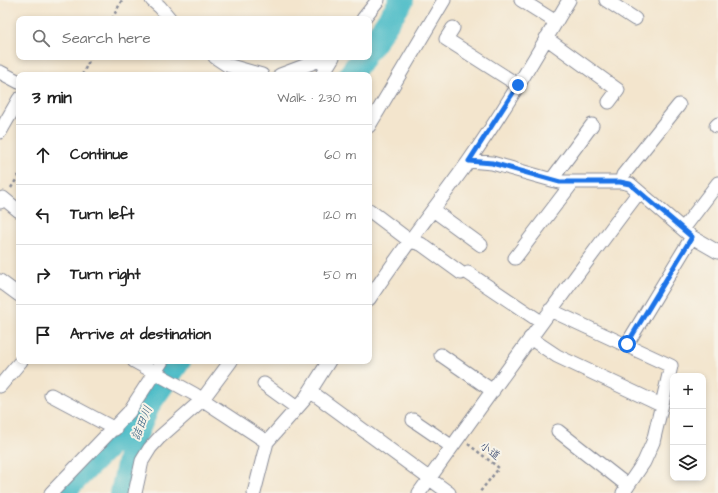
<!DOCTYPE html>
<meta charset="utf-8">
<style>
:root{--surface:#fff;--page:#f6f6f6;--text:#222;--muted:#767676;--line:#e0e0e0}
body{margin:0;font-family:"Architects Daughter","Klee One",sans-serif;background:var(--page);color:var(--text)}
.controls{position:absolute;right:12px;bottom:12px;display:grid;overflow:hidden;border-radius:8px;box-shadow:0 2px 6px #0003}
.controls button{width:36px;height:36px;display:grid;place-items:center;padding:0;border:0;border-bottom:1px solid var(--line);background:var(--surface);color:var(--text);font:20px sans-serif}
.stop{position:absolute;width:12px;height:12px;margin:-9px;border:3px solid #1a73e8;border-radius:50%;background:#fff}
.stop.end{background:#1a73e8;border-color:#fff;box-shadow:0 1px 4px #0008}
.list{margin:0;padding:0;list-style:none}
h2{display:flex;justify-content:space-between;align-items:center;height:52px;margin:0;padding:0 16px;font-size:17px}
h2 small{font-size:13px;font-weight:400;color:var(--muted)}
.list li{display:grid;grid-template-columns:26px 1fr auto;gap:12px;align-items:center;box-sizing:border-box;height:60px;padding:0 16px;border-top:1px solid var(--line)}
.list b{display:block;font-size:15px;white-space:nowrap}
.list em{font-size:13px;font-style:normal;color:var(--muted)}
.icon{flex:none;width:22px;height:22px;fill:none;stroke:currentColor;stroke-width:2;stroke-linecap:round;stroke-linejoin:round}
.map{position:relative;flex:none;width:718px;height:493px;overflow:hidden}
.search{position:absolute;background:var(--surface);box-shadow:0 2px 6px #0003;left:16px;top:16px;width:356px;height:44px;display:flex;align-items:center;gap:10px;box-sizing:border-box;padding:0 14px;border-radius:8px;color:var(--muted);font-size:15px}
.panel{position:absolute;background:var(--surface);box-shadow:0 2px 6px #0003;left:16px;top:72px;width:356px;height:292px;border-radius:8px}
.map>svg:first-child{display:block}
</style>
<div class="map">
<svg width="718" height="493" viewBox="0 0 718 493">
<rect width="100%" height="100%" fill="#f7f3e8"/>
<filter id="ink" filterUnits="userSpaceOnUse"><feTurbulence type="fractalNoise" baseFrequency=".025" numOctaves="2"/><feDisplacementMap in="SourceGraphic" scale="8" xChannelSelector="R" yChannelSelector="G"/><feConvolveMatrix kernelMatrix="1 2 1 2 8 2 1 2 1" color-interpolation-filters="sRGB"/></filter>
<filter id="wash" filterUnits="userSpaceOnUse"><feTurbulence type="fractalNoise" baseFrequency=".012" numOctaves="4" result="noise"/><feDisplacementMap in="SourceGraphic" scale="16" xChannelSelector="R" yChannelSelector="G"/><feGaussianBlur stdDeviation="0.9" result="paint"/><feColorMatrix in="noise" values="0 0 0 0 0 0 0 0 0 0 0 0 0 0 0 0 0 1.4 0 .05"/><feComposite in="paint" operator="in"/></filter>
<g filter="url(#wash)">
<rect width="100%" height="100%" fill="#f3e5cd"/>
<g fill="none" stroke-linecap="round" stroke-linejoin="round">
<path stroke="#50bdc8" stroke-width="24" d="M 369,49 L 402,0
M 350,75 L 363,57
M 62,493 L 139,415
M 122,493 L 133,441 L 149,404 L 179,361"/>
</g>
</g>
<g filter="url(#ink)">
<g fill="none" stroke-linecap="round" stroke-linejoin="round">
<g stroke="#878a96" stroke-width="15">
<path id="minor" d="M 152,0 L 160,7 L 170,19
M 521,0 L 556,22
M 606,0 L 635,19
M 363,19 L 378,0
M 453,28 L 446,39 L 518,85
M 546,38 L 618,90 L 609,102
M 215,57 L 227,65 L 262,75
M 0,72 L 19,82
M 280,75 L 328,57
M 322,75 L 333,57
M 369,126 L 444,0
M 716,126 L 718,124
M 0,132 L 19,99
M 469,161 L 492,163 L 559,182 L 621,182 L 630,184 L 692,237 L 718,252
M 552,179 L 592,125
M 621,182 L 623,175 L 679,105
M 0,202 L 3,198 L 19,211
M 369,210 L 410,241 L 421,244 L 461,273
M 433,210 L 481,245
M 683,229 L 718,183
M 515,258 L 573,182
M 468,273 L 541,322
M 0,281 L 19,295
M 369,299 C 400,252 435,208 468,162 C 505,110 537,54 569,0
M 550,310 L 671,366 L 653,442 L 644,462 L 623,493
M 530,338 L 557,356 L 661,405
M 627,344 L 692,237
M 441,355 L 493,391
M 134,361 L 194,394 L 267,442
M 264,384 L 297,408
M 0,386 L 21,361
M 310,391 L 449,493
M 51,395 L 115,429
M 413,420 L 451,446
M 558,431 L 628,486
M 51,493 L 129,412 L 162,361
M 135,493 L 142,461 L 150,448 L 160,437 L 202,400 L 231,361
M 254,493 L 267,442 L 305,399 L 329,361
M 419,493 C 491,392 564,291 639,192"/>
</g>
<path stroke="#878a96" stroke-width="2.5" stroke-dasharray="3 3" stroke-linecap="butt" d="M 112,19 L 122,0
M 82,75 L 91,57
M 11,188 L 19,175
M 468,444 L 499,468 L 479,493"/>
<use href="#minor" stroke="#fff" stroke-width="13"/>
</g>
</g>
<g fill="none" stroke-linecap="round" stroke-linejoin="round" filter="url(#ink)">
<path stroke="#1a73e8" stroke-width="5" d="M 518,85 L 469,161 L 492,163 L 560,182 L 620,182 L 630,184 L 692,237 L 627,344"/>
</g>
<g text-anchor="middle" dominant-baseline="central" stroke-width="4" stroke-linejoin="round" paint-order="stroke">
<g font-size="11" fill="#1b2f5e" stroke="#f7f3e8">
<text transform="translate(490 451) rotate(36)">小道</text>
</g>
<g font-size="12" font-style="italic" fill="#2b5a7e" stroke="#f7f3e8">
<text transform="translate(142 423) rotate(-67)">詰田川</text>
</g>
</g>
</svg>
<div class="controls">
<button>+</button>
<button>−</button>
<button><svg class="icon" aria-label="layers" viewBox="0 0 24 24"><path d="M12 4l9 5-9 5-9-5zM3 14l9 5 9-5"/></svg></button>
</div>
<div class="stop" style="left:627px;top:344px"></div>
<div class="stop end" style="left:518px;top:85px"></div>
<div class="search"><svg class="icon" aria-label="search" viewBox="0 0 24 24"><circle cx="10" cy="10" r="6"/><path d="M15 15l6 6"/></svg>Search here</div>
<section class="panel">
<h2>3 min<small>Walk · 230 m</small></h2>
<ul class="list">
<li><svg class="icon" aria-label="ahead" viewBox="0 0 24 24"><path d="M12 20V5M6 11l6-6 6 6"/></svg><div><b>Continue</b></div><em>60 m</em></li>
<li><svg class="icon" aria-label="left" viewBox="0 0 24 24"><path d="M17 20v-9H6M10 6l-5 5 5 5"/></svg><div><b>Turn left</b></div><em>120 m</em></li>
<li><svg class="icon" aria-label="right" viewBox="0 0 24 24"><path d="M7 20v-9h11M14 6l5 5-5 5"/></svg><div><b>Turn right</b></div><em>50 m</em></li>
<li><svg class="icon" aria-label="arrive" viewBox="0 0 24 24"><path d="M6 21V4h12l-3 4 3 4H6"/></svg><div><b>Arrive at destination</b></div></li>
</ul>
</section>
</div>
